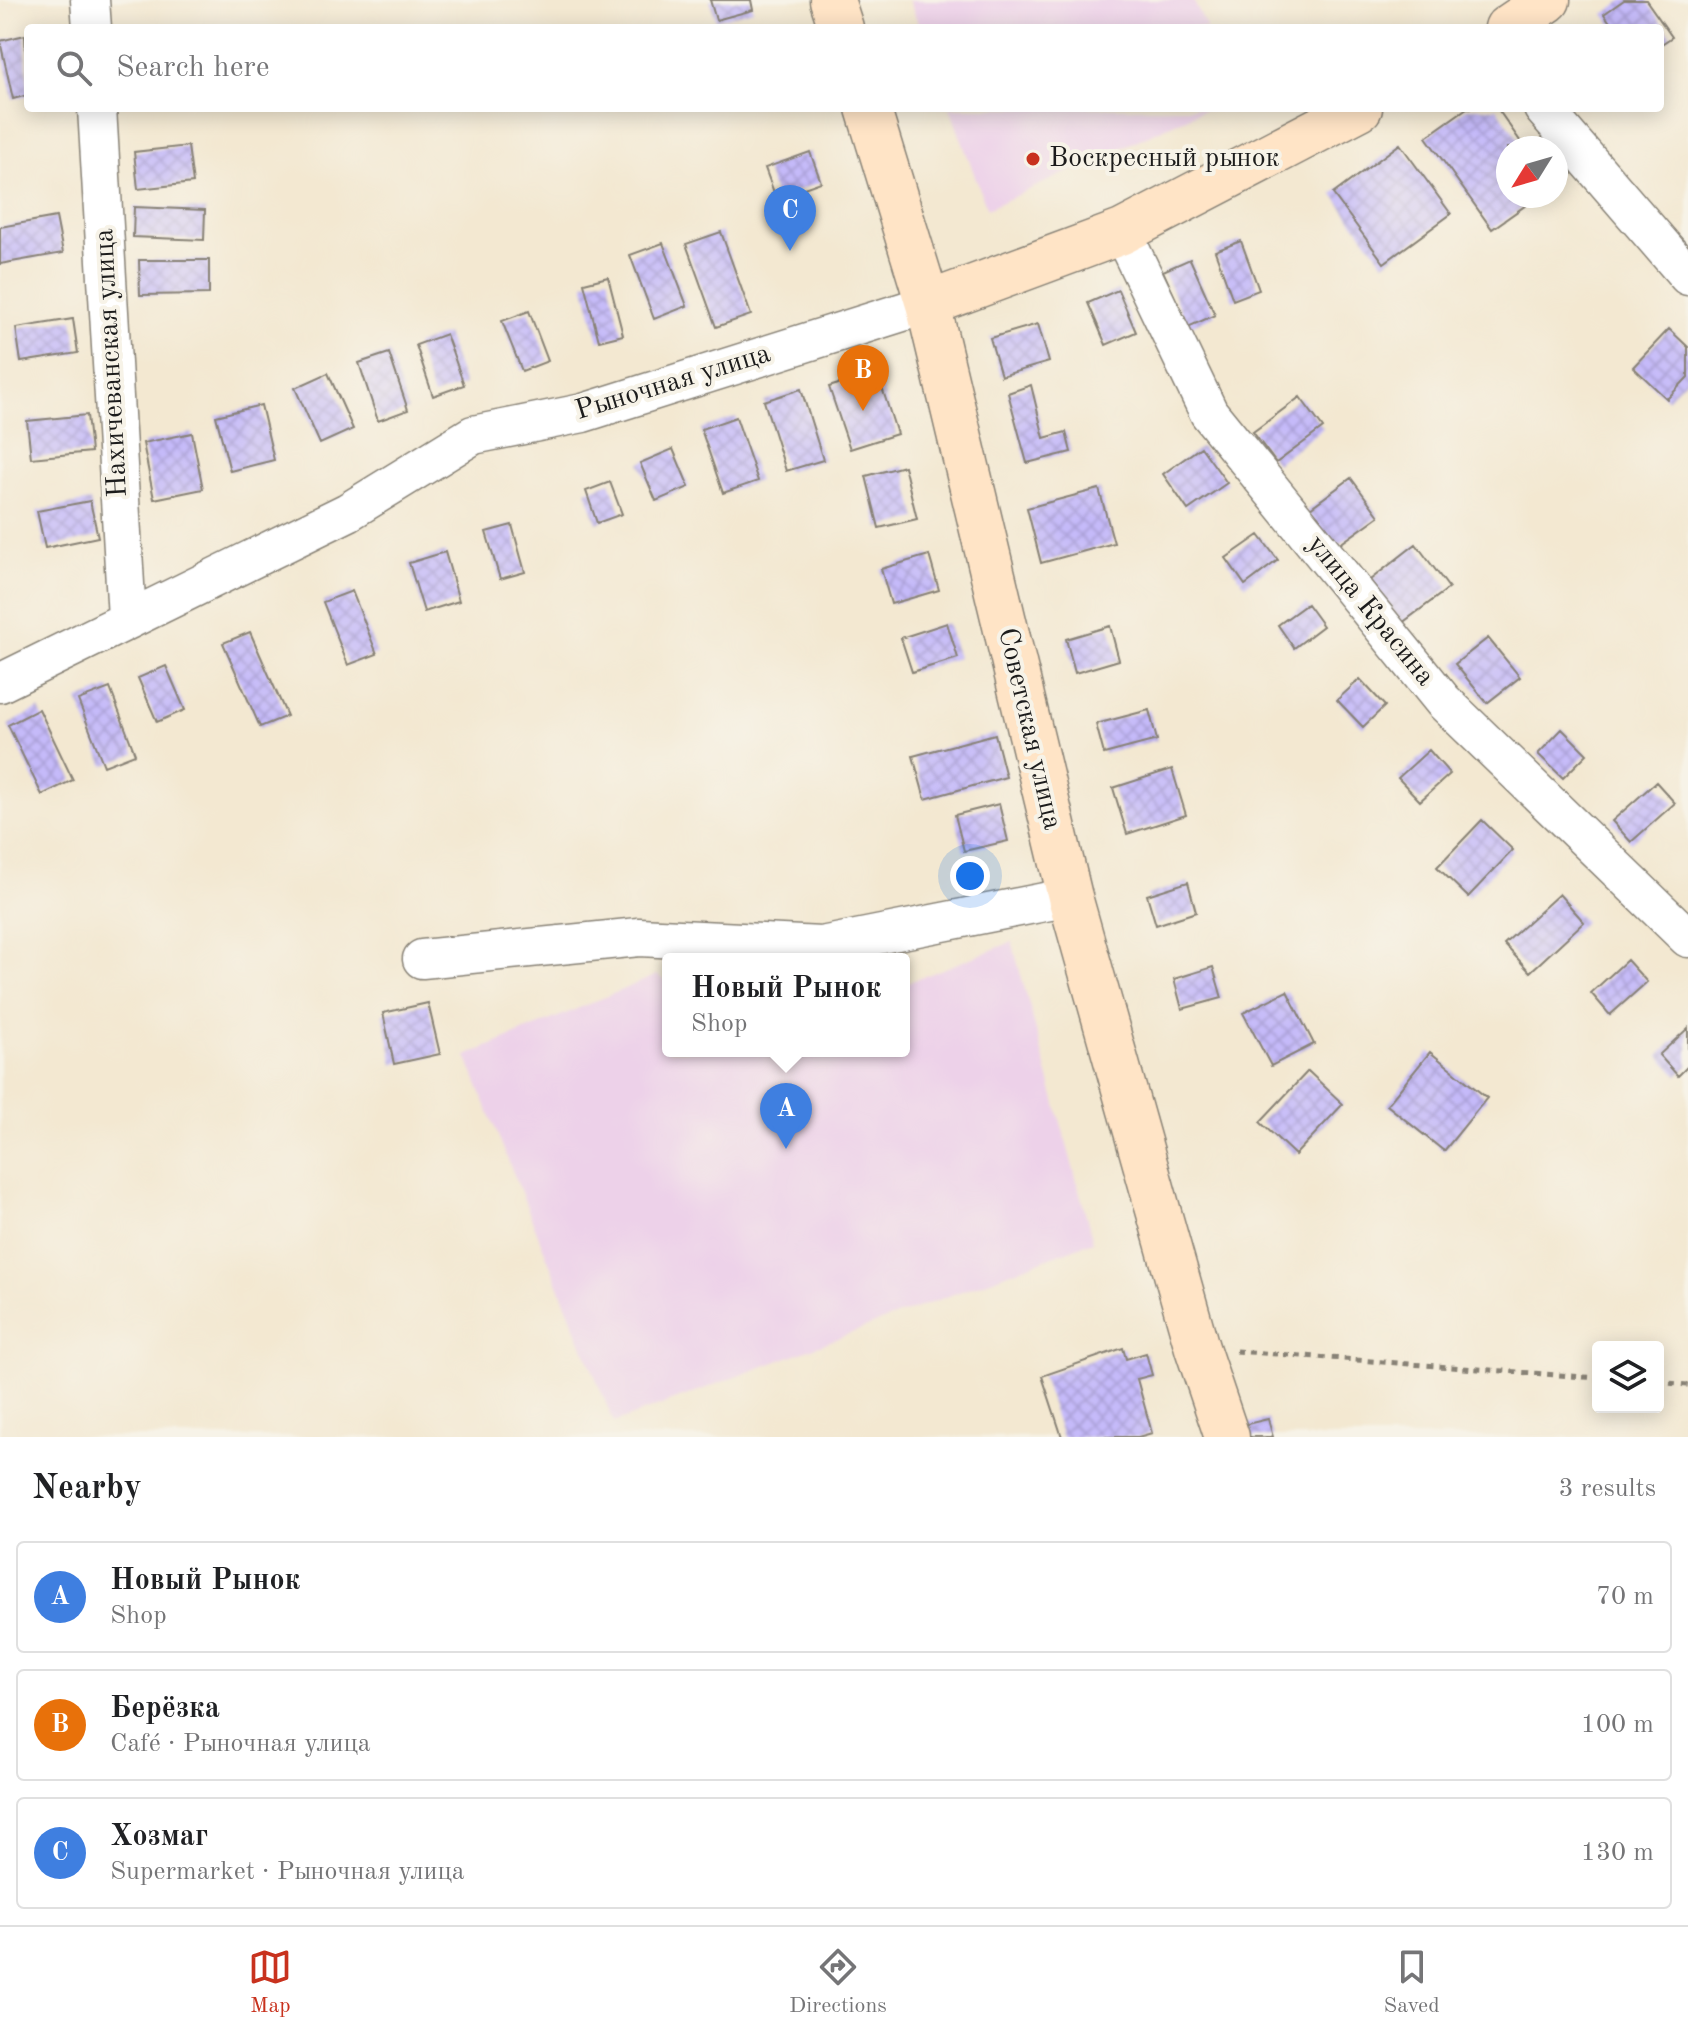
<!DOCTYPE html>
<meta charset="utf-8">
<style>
:root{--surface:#fff;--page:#f6f6f6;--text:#202124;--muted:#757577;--line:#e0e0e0;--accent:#c8321e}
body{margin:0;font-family:"Old Standard TT",serif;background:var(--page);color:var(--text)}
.controls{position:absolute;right:24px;bottom:24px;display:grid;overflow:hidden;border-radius:8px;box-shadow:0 4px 20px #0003}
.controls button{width:72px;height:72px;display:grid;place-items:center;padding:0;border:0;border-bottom:2px solid var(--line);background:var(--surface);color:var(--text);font:40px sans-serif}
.compass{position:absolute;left:1496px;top:136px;width:72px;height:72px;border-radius:50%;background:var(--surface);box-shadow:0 4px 20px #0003;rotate:233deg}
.you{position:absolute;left:970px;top:876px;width:28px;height:28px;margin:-20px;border:6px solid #fff;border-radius:50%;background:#1a73e8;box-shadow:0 0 0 12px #1a73e833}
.badge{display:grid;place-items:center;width:52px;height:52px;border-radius:50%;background:var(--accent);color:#fff;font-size:26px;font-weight:700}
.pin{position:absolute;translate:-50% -66px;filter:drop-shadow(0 2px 4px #0008)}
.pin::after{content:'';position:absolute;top:42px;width:28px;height:24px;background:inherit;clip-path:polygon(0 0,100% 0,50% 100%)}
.popup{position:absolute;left:662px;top:953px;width:248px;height:104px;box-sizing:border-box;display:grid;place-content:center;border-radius:8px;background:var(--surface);filter:drop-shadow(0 2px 6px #0005);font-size:26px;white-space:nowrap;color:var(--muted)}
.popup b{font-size:30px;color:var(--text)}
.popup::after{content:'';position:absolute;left:50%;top:100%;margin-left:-16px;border:16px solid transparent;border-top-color:var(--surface)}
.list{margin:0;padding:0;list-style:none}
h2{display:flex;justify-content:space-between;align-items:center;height:104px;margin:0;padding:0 32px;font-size:34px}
h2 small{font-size:26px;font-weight:400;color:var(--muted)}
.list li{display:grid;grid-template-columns:52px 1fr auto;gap:24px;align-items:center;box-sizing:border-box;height:112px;margin:0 16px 16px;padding:0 16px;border:2px solid var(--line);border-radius:8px}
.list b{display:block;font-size:30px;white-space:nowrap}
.list p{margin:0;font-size:26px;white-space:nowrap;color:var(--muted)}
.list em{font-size:26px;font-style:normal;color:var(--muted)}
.icon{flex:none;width:44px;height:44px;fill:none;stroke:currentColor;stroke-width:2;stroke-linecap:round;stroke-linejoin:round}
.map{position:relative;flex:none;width:1688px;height:1437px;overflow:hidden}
.search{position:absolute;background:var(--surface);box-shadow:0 4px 20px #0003;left:24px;right:24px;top:24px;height:88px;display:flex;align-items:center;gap:20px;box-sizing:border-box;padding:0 28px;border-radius:8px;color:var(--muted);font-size:30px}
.sheet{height:488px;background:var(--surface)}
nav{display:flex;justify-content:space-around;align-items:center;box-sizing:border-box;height:112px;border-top:2px solid var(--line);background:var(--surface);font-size:22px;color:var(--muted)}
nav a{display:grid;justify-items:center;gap:4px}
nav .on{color:var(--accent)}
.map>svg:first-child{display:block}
</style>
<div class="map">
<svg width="1688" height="1437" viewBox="0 0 1688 1437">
<defs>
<pattern id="building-cross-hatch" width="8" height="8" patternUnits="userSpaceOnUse" patternTransform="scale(2)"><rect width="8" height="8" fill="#c5baf9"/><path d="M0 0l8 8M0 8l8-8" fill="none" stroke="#a99fd5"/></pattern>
</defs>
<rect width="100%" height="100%" fill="#f7f3e8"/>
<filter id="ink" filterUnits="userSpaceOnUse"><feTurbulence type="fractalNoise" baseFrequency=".0125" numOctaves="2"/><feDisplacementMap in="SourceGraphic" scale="16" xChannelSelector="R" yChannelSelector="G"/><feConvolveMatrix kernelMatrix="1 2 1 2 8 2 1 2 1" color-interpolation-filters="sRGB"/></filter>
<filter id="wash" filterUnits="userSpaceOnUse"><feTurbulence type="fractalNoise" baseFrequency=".006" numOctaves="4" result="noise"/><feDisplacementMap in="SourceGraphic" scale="32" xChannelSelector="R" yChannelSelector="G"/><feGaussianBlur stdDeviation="1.8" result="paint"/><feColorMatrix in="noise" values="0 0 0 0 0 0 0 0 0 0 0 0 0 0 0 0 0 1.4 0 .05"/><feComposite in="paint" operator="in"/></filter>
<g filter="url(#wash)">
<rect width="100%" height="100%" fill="#f3e8d1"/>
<path fill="#edd1e9" d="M 909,0 L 1193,0 L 1207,28 L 920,28 Z
M 950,108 L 1208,108 L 987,209 Z
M 1012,942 L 1093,1241 L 614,1423 L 466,1056 L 657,975 L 668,982 L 668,1051 L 904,1051 L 904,984 Z"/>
<g id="blocks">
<path fill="url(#building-cross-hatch)" d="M 710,0 L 751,0 L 753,10 L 716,20 Z
M 1624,0 L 1646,0 L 1672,37 L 1660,45 L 1660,28 L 1614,28 L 1604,14 Z
M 25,35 L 28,95 L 13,99 L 0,41 Z
M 1467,108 L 1497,108 L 1525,148 L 1508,148 L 1508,196 L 1539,196 L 1492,229 L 1426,137 Z
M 1400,144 L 1451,214 L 1384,263 L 1333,194 Z
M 188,146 L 193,183 L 138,189 L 134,152 Z
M 810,152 L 821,182 L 776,198 L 765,168 Z
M 134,207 L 205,210 L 204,240 L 133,237 Z
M 56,217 L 63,253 L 0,264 L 0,227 Z
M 721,232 L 751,315 L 716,327 L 686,244 Z
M 1241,241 L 1259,290 L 1233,300 L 1215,251 Z
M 663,243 L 687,306 L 654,319 L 630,255 Z
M 1190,259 L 1215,315 L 1188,327 L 1163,271 Z
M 139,260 L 209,260 L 209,294 L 140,295 Z
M 608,277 L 623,335 L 599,341 L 584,283 Z
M 1118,290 L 1136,332 L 1106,345 L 1088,303 Z
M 529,311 L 548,361 L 522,371 L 502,321 Z
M 73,319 L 78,353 L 21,362 L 16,328 Z
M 1038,324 L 1049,362 L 1001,376 L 990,338 Z
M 1669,329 L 1688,347 L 1688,377 L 1667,399 L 1633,367 Z
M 446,334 L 464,385 L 433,396 L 416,345 Z
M 389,353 L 408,410 L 378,421 L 359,363 Z
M 877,372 L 897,434 L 850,449 L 829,387 Z
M 328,373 L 353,429 L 320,444 L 295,388 Z
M 1031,385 L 1044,438 L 1066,432 L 1071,452 L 1027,463 L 1008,393 Z
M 801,389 L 823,460 L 786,471 L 764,401 Z
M 1300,397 L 1323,428 L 1276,463 L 1253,432 Z
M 261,405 L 274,460 L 230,471 L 216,416 Z
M 87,415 L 91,452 L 31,458 L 27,421 Z
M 736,417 L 758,481 L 723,493 L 701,429 Z
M 192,433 L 203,489 L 154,499 L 143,443 Z
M 1201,447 L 1227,483 L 1188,510 L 1163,474 Z
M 673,449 L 689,487 L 656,501 L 640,463 Z
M 904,466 L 917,519 L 879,528 L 866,476 Z
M 1351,478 L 1379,516 L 1333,549 L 1306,511 Z
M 610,482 L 622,514 L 597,523 L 586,491 Z
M 1099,489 L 1114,543 L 1041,563 L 1027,508 Z
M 90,501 L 98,537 L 45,548 L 37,511 Z
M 512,525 L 525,572 L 500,579 L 486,532 Z
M 1259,535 L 1278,560 L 1245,585 L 1226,558 Z
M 1416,544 L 1449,588 L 1402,623 L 1370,580 Z
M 445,552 L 459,601 L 424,612 L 409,563 Z
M 929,555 L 939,590 L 891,604 L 881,569 Z
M 352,591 L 377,654 L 348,665 L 323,602 Z
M 1307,604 L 1323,626 L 1294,648 L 1278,625 Z
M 947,623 L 958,658 L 912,672 L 901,638 Z
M 1110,626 L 1119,660 L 1075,673 L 1066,639 Z
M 250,632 L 287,716 L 260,727 L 223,643 Z
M 1488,638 L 1520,677 L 1487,703 L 1455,664 Z
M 166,666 L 185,710 L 157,722 L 138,678 Z
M 1360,679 L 1385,706 L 1363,727 L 1337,700 Z
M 110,688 L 135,754 L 104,766 L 78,700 Z
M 39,709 L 73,780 L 42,795 L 8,725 Z
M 1149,710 L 1157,740 L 1104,754 L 1096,724 Z
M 1562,729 L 1587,754 L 1563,778 L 1538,754 Z
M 995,734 L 1006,777 L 925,799 L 913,756 Z
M 1429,750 L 1450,774 L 1420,801 L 1398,778 Z
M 1172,769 L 1186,815 L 1127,834 L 1113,788 Z
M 1656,782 L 1675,803 L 1631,842 L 1612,821 Z
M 999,804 L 1008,841 L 964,851 L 955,815 Z
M 1482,820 L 1513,850 L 1468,897 L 1437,867 Z
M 1188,882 L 1196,912 L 1156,925 L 1147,895 Z
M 1559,894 L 1584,922 L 1530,972 L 1504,944 Z
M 1627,960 L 1647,982 L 1610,1015 L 1591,993 Z
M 1213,967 L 1222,998 L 1182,1009 L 1174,979 Z
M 1287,991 L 1314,1044 L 1271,1066 L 1243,1013 Z
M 428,1003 L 440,1054 L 394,1064 L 383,1013 Z
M 1688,1028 L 1688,1066 L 1678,1076 L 1659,1055 Z
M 1430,1052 L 1487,1098 L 1444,1151 L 1387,1105 Z
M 1308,1071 L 1343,1104 L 1295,1155 L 1260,1122 Z
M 1123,1348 L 1126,1359 L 1146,1353 L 1152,1375 L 1137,1379 L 1152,1433 L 1138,1437 L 1062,1437 L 1042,1376 Z
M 1268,1419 L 1273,1437 L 1246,1437 L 1243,1425 Z"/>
</g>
</g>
<g filter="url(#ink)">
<use href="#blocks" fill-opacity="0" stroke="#888276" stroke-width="2"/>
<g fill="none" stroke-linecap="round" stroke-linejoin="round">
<g stroke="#888276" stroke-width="41">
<path id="street" d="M 90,0 L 92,28
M 97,108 L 127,618
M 1543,108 L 1688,276
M 1122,232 L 1209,413 L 1443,701 L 1688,938
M 0,683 L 348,512 L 473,435 L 583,413 L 928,304
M 422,959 L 639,937 L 821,946 L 1070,897"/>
</g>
<g stroke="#888276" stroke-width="47">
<path id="secondary" d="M 832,0 L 841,28
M 1507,28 L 1548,0
M 868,108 L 928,304 L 1070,897 L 1197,1348 L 1227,1437
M 928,304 L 1122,232 L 1360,108"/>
</g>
<path stroke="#888276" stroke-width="5" stroke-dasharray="6 6" stroke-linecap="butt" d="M 1236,1351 L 1598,1378
M 1658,1382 L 1688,1385"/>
<use href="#street" stroke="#fff" stroke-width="38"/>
<use href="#secondary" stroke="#ffe4c6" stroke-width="44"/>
</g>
</g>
<circle fill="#c8321e" stroke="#f7f3e8" stroke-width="3" cx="1033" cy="159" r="8"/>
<g text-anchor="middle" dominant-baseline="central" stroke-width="8" stroke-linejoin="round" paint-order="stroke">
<g font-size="28" fill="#1c1c1c" stroke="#f7f3e8" text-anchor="start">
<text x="1049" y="159">Воскресный рынок</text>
</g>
<g font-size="28" fill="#1c1c1c" stroke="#f7f3e8">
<text transform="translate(112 363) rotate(-93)">Нахичеванская улица</text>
<text transform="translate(673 383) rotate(-17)">Рыночная улица</text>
<text transform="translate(1370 611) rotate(51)">улица Красина</text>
<text transform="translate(1029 729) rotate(77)">Советская улица</text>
</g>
</g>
</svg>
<div class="controls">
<button><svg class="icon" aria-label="layers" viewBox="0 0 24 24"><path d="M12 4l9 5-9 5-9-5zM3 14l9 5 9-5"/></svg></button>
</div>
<svg class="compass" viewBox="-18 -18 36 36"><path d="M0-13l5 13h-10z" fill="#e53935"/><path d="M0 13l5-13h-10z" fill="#757577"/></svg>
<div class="you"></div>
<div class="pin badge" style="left:786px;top:1149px;background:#3f7fe0">A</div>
<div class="popup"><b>Новый Рынок</b>Shop</div>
<div class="pin badge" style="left:863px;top:411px;background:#e8710a">B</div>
<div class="pin badge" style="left:790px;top:251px;background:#3f7fe0">C</div>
<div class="search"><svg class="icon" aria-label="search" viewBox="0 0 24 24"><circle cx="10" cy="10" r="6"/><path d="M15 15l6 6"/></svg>Search here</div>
</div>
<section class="sheet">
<h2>Nearby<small>3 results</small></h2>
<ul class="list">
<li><span class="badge" style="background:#3f7fe0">A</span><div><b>Новый Рынок</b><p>Shop</p></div><em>70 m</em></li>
<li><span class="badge" style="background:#e8710a">B</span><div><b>Берёзка</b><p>Café · Рыночная улица</p></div><em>100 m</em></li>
<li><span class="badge" style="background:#3f7fe0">C</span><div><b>Хозмаг</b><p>Supermarket · Рыночная улица</p></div><em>130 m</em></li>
</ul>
</section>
<nav>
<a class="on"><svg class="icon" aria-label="map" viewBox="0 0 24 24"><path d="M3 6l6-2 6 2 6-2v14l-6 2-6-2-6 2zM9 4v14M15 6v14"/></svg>Map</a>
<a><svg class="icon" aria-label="directions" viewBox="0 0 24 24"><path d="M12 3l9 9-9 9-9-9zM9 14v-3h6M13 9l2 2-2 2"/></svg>Directions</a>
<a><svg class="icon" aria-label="saved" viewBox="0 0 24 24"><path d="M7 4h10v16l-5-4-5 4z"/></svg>Saved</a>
</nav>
